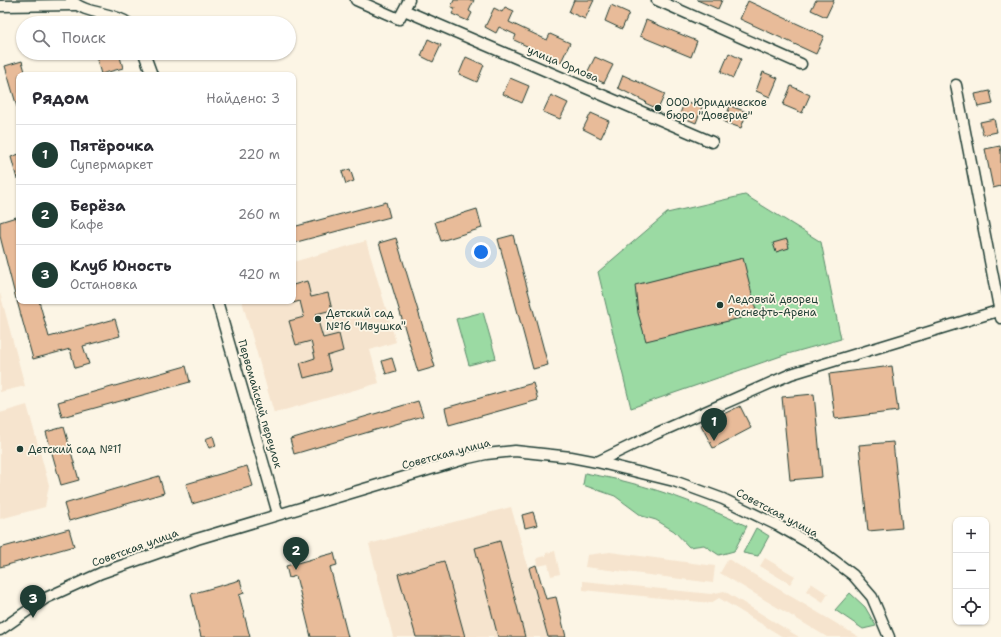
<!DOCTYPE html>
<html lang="ru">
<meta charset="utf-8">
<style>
:root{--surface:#fff;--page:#f7f7f7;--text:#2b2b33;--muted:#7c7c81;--line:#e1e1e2;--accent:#1f3d34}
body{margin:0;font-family:"Shantell Sans",sans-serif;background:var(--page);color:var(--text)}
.controls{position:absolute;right:12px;bottom:12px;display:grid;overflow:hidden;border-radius:8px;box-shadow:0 1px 3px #0004}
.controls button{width:36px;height:36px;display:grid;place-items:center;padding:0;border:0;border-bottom:1px solid var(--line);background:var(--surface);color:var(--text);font:20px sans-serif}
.you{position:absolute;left:481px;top:252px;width:14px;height:14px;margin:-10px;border:3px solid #fff;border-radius:50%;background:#1a73e8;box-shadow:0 0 0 6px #1a73e833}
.badge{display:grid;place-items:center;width:26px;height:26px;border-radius:50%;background:var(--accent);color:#fff;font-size:13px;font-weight:700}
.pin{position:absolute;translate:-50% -33px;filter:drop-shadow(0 1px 2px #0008)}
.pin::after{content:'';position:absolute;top:21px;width:14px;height:12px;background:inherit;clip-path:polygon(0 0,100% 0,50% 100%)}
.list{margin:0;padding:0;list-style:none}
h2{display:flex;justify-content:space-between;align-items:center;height:52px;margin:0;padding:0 16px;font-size:17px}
h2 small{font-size:13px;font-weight:400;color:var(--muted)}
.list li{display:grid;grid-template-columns:26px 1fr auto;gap:12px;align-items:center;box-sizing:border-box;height:60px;padding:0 16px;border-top:1px solid var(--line)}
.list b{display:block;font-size:15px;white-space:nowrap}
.list p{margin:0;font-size:13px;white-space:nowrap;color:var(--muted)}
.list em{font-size:13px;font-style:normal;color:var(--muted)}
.icon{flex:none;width:22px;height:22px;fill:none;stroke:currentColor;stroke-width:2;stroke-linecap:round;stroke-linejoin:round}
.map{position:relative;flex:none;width:1001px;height:637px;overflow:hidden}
.search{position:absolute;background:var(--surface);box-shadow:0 1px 3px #0004;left:16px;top:16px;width:280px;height:44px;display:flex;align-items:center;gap:10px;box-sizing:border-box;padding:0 14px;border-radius:22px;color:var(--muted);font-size:15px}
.panel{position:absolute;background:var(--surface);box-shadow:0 1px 3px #0004;left:16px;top:72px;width:280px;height:232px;border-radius:8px}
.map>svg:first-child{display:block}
</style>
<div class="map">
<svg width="1001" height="637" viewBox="0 0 1001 637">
<rect width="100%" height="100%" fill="#fcf5e5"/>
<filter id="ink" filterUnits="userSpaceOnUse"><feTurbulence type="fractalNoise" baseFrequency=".025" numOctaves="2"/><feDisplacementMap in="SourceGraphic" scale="8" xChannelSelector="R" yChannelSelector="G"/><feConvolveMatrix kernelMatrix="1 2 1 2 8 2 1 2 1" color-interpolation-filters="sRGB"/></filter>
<g filter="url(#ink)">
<path fill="#f6e4ce" d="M 366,241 L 396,342 L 370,350 L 379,383 L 274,413 L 242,301 L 293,301 L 293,262 Z
M 0,293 L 25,386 L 0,392 Z
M 27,405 L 49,485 L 45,507 L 0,519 L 0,413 Z
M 511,507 L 548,637 L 393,637 L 369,544 Z
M 555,551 L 560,574 L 551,576 L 548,564 L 538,566 L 537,558 L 546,556 L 546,553 Z
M 610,552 L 715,566 L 713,583 L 585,567 L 587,555 Z
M 765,558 L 795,576 L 790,584 L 760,566 Z
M 728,559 L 859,637 L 827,637 L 720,573 Z
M 583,581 L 711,594 L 724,591 L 799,637 L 783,637 L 719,598 L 711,603 L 583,590 Z
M 811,583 L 828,594 L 823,602 L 806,591 Z"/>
<path fill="#9bdaa3" stroke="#5d8c6c" d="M 745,195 L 821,242 L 841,339 L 784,355 L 631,408 L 598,272 L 667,213 Z
M 483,312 L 496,358 L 469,365 L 456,319 Z
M 585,473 C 599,476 613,478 627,482 C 668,492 708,508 747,526 L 734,551 L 719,555 L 704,545 L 689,547 L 674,531 L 656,520 L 642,516 L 615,496 L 583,485 Z
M 756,528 L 769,536 L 758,556 L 743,553 Z
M 850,593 L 865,607 L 876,626 L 863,629 L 835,610 Z"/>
<path fill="#e8bb99" stroke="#1f3d34" d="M 454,0 L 474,0 L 469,11 L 472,13 L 468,21 L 452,14 L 455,8 L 451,7 Z
M 574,0 L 594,0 L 585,19 L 569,12 Z
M 697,0 L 722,0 L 718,9 Z
M 816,0 L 834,0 L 826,17 L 811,10 Z
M 748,1 L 824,36 L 816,54 L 740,19 Z
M 611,5 L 629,13 L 622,29 L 605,21 Z
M 505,7 L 514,11 L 509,22 L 547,40 L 550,34 L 570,43 L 561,62 L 514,40 L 516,35 L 499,27 L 496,33 L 485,27 L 494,8 L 502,12 Z
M 646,20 L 697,41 L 691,57 L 640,36 Z
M 428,39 L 441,45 L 433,62 L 421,56 Z
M 95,53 L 119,53 L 123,68 L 101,74 Z
M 729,53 L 741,59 L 733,78 L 721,72 Z
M 466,57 L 484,65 L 477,82 L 459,74 Z
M 595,57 L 613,65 L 604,83 L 586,75 Z
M 22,61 L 26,75 L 19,75 L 19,107 L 17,107 L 5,66 Z
M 763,72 L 778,78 L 770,97 L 756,91 Z
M 623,75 L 665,94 L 658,109 L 645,103 L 646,102 L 618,88 Z
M 510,78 L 529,86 L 522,103 L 503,94 Z
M 791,86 L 810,95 L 802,113 L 783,105 Z
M 990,91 L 993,104 L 978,107 L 975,94 Z
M 551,95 L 568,103 L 560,119 L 543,112 Z
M 685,101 L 702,107 L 696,123 L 679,116 Z
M 730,106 L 747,112 L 741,128 L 724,122 Z
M 591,113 L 609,121 L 601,138 L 583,129 Z
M 994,119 L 997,132 L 983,135 L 980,122 Z
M 1000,146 L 1001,152 L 1001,186 L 993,188 L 985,149 Z
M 19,154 L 19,178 L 17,179 L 11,157 Z
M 350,169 L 354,181 L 346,184 L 342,172 Z
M 386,202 L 390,217 L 293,243 L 293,227 Z
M 477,209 L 482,228 L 441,241 L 435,222 Z
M 16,217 L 19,228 L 19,298 L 16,299 L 0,236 L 0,222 Z
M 513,235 L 548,365 L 533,369 L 498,239 Z
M 396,238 L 435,367 L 418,372 L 379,243 Z
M 787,239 L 789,248 L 776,252 L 773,243 Z
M 743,258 L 757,314 L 646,341 L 638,313 L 635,285 Z
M 307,281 L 311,297 L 328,293 L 332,310 L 316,314 L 323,338 L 339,334 L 343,351 L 327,356 L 331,371 L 304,378 L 300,363 L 315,358 L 311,341 L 296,345 L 289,321 L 304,317 L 300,301 L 293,303 L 293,285 Z
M 17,301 L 39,301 L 49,337 L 115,319 L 120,336 L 83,346 L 89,364 L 75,368 L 70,349 L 33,359 Z
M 392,358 L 396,371 L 386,374 L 382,361 Z
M 186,366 L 190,382 L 62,417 L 58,402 Z
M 892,366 L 898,411 L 835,419 L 829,374 Z
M 533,383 L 538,400 L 449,425 L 445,408 Z
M 814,394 L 822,477 L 790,480 L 782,397 Z
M 418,401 L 423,416 L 294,454 L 290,439 Z
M 740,406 L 751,428 L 713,448 L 701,425 Z
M 64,427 L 79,480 L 61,485 L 46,432 Z
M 213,436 L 216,446 L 209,448 L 205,439 Z
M 893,442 L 902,528 L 868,531 L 859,445 Z
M 247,466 L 253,486 L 192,504 L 186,484 Z
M 159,476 L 164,493 L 69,521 L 64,504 Z
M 533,512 L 537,525 L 525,528 L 522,515 Z
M 69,529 L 74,546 L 0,567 L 0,548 Z
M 500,541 L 525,637 L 498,637 L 475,548 Z
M 334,553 L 337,565 L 330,567 L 348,637 L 311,637 L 296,576 L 289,578 L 286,566 Z
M 444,561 L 465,637 L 416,637 L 398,574 Z
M 536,565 L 546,599 L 556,597 L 566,637 L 548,637 L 529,568 Z
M 240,580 L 244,593 L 239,595 L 250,637 L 201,637 L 191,594 Z"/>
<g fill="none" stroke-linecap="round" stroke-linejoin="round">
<g stroke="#1f3d34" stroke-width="13">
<path id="street" d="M 71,0 C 86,15 111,11 128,23
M 356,0 L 399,19 L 409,0
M 657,0 L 801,64
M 0,6 L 75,5
M 404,10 L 712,142
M 144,53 L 152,75
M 956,85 L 1001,318
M 217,301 L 278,514
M 597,462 L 655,434 L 791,374 L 1001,310
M 0,630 L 46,598 L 101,573 L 197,539 L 468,458 L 486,454 L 515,451 L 571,457 L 597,462 L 674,481 L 723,499 L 779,526 L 816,547 L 853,575 L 872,597 L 889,637"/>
</g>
<use href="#street" stroke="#fcf5e5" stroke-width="10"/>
</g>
</g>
<g fill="#1f3d34" stroke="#fcf5e5" stroke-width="1.5">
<circle cx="658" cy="108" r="4"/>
<circle cx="720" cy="305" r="4"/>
<circle cx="318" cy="319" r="4"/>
<circle cx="20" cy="449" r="4"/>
</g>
<g text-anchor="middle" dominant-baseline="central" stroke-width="3.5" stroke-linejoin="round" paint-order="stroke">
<g font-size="11" fill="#1f3d34" stroke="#fcf5e5">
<text transform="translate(563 64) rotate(23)">улица Орлова</text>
<text transform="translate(260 404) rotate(74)">Первомайский переулок</text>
<text transform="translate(446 454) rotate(-15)">Советская улица</text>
<text transform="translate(777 513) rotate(28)">Советская улица</text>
<text transform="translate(135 548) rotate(-20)">Советская улица</text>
</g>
<g font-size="11" fill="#1f3d34" stroke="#fcf5e5" text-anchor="start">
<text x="666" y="102">ООО Юридическое<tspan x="666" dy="13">бюро "Доверие"</tspan></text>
<text x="728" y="299">Ледовый дворец<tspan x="728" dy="13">Роснефть-Арена</tspan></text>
<text x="326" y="313">Детский сад<tspan x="326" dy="13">№16 "Ивушка"</tspan></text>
<text x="28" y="449">Детский сад №11</text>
</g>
</g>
</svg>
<div class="controls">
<button>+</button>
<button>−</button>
<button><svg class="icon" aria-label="locate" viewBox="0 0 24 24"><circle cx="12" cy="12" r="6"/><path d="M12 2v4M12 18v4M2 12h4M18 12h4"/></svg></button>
</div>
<div class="you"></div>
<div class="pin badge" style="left:714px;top:441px">1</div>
<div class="pin badge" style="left:296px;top:570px">2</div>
<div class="pin badge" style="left:33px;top:618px">3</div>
<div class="search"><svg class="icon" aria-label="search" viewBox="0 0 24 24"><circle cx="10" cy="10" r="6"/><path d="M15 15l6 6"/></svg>Поиск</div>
<section class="panel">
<h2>Рядом<small>Найдено: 3</small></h2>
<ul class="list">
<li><span class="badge">1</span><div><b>Пятёрочка</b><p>Супермаркет</p></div><em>220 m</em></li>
<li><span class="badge">2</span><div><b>Берёза</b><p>Кафе</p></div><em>260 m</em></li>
<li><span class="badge">3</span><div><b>Клуб Юность</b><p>Остановка</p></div><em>420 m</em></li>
</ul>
</section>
</div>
